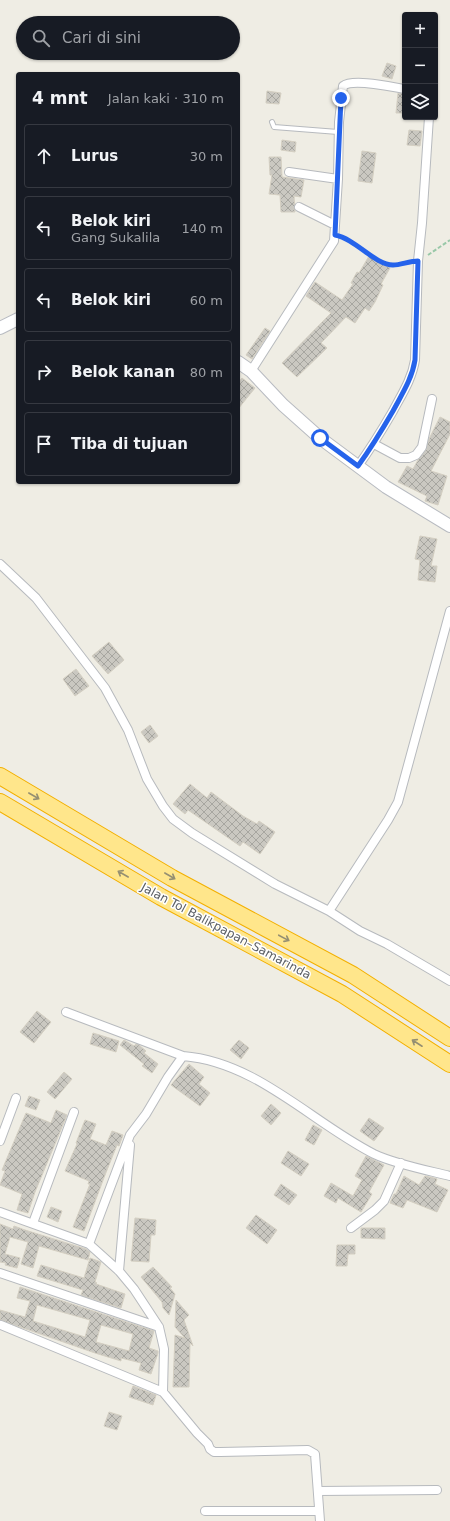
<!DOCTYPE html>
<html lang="id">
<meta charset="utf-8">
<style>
:root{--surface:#171b24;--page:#20242c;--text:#f1f3f6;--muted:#9ea1a6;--line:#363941}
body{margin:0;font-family:"DejaVu Sans",sans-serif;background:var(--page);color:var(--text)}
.controls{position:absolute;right:12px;top:12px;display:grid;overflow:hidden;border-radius:4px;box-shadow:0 1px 3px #0004}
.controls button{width:36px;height:36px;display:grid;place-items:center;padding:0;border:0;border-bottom:1px solid var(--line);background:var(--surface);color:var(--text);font:20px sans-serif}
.stop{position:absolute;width:12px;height:12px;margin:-9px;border:3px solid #2563eb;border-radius:50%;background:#fff}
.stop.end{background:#2563eb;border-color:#fff;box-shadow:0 1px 4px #0008}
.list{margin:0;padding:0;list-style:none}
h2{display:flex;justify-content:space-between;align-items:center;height:52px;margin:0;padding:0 16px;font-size:17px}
h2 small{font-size:13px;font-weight:400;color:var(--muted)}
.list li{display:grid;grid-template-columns:26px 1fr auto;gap:12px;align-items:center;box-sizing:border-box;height:64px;margin:0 8px 8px;padding:0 8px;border:1px solid var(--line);border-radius:4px}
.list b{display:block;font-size:15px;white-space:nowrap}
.list p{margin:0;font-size:13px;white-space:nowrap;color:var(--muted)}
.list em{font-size:13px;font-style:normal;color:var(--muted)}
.icon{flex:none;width:22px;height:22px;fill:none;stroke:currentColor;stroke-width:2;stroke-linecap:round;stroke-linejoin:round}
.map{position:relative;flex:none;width:450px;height:1521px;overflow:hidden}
.search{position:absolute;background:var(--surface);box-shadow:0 1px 3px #0004;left:16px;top:16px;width:224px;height:44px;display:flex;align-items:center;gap:10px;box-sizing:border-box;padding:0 14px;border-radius:22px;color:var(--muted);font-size:15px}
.panel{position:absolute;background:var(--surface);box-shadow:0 1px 3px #0004;left:16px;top:72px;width:224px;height:412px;border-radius:4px}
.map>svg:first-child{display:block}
</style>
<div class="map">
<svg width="450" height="1521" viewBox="0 0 450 1521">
<defs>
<pattern id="building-cross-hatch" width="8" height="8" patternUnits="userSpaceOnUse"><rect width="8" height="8" fill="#cac8c1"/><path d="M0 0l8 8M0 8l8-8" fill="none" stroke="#a7a6a0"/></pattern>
</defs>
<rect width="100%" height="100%" fill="#efede4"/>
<path fill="url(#building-cross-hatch)" stroke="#d4cfc2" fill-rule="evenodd" d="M 387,63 L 396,66 L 392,79 L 382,76 Z
M 267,91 L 281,93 L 279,104 L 266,103 Z
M 398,93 L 405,94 L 405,113 L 396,113 Z
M 409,130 L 422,131 L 420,146 L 407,145 Z
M 282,140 L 296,142 L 295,152 L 281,150 Z
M 362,151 L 376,153 L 372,183 L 358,181 Z
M 269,157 L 281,157 L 282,177 L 304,180 L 301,197 L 294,196 L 295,212 L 281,212 L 280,195 L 269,194 L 272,175 L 270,175 Z
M 369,256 L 390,268 L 381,284 L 383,285 L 375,302 L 369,311 L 365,308 L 355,323 L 346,317 L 321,343 L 327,348 L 297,377 L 282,363 L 331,313 L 306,296 L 315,282 L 342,300 L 353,284 L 351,283 L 357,272 L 359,273 Z
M 265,328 L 270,331 L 252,359 L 246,355 Z
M 242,378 L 255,388 L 238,409 L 238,383 Z
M 440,417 L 450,422 L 450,434 L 431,471 L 447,476 L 438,505 L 425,501 L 427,496 L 398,482 L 407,466 L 413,469 L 418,460 L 426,450 L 429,439 Z
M 420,536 L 437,539 L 431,566 L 437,566 L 435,582 L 418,580 L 420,560 L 415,559 Z
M 109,642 L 124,660 L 108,674 L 92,656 Z
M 76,669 L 89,686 L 75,696 L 63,679 Z
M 150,725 L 158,736 L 149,743 L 141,732 Z
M 190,784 L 207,798 L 211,792 L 243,816 L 257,824 L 259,821 L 275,832 L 260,854 L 243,842 L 240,846 L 188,810 L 185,814 L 173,804 Z
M 37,1011 L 51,1022 L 34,1043 L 20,1032 Z
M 93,1033 L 119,1041 L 116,1052 L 90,1044 Z
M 124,1040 L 134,1046 L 136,1044 L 139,1045 L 146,1051 L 144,1053 L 158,1064 L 152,1073 L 142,1066 L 144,1064 L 120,1045 Z
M 239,1040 L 249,1048 L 241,1059 L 230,1050 Z
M 189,1064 L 204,1077 L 199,1084 L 210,1093 L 200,1106 L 171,1085 Z
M 64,1072 L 72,1079 L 55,1099 L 47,1092 Z
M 29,1096 L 40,1100 L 36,1110 L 25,1106 Z
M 271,1104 L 281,1113 L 271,1125 L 261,1116 Z
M 56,1110 L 67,1115 L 35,1192 L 28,1213 L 17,1210 L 22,1194 L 0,1185 L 5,1171 L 2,1170 L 26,1113 L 51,1123 Z
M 369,1118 L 384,1128 L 374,1141 L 360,1131 Z
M 85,1120 L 96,1124 L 90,1139 L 106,1145 L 112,1131 L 123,1135 L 119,1146 L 117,1145 L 105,1175 L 84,1231 L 73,1227 L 90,1184 L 88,1184 L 89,1181 L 65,1171 L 77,1144 L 76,1143 Z
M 313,1125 L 322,1130 L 314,1145 L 305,1140 Z
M 288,1151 L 309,1164 L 301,1176 L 281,1163 Z
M 366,1156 L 384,1165 L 369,1192 L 372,1194 L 361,1212 L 338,1198 L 336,1203 L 324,1196 L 331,1183 L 353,1196 L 362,1180 L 355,1176 Z
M 404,1176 L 419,1185 L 425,1176 L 434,1178 L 437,1179 L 435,1184 L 448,1190 L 437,1212 L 407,1200 L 403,1208 L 390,1203 L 394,1194 L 396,1194 Z
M 281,1184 L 297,1195 L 289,1205 L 274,1195 Z
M 51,1207 L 62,1211 L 58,1222 L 47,1217 Z
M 256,1215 L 277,1230 L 267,1244 L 246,1228 Z
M 135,1218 L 156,1220 L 155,1235 L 151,1235 L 149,1262 L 131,1261 Z
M 0,1224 L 13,1229 L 14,1226 L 25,1230 L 86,1249 L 90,1252 L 88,1260 L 39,1246 L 33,1268 L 21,1264 L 28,1242 L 10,1237 L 5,1254 L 20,1258 L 17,1268 L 5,1265 L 6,1263 L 0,1262 Z
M 361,1228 L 385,1228 L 385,1239 L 361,1238 Z
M 337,1245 L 355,1245 L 355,1254 L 348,1254 L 347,1266 L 336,1266 Z
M 90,1258 L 101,1262 L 95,1282 L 97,1283 L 96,1284 L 125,1294 L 121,1308 L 81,1295 L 83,1290 L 37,1276 L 41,1265 L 84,1278 Z
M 153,1267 L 172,1287 L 170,1288 L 175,1294 L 169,1315 L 163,1308 L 162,1302 L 141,1277 Z
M 20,1287 L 154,1331 L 149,1348 L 158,1351 L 158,1353 L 151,1374 L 139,1370 L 141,1363 L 121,1358 L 121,1361 L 95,1353 L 0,1320 L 0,1310 L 25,1317 L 30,1301 L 17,1298 ZM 37,1305 L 90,1320 L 85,1337 L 33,1321 ZM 101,1325 L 133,1334 L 129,1351 L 96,1342 Z
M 176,1300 L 189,1315 L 184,1320 L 193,1346 L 190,1343 L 189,1387 L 173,1387 L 175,1335 L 185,1338 L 175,1327 Z
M 133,1386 L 156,1395 L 153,1405 L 129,1397 Z
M 109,1412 L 122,1416 L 117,1430 L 104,1426 Z"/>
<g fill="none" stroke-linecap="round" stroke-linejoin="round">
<g stroke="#b7babe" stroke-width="6">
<path id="lane" d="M 272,122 L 274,127 L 338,132"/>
</g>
<g stroke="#b7babe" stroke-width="10">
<path id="street" d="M 289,172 L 338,179
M 299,207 L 335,225
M 251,371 L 334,241 L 338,179 L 339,122 L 343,86 C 353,78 392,87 405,89
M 374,444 L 400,458 L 409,458 L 416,455 L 422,447 L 432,399
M 358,466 C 371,448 382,430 393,411 C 402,394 412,379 415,360 L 418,261 L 422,223 L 429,117
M 0,564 L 36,598 L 105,688 L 128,730 L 147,779 L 163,806 L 173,819 L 192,833 L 275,884 L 329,911 L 360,931 L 387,944 L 450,981
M 329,911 L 388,820 L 398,802 L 450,611
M 66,1012 L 183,1056
M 0,1141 L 16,1098
M 0,1212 L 89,1244 L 119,1271 L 134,1289 L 159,1327 L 164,1349 L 163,1392 L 197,1433 L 208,1444 L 210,1449 L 214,1452 L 220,1452 L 308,1450 L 315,1454 L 320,1521
M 33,1223 L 74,1112
M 351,1228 L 375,1210 L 384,1201 L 401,1163
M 89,1244 L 130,1135 L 146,1114 L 168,1077 L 183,1056 C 257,1062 311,1122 374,1154 C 395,1164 426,1170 450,1176
M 119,1271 L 130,1145
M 0,1273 L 159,1327
M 1,1325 L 163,1392
M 318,1491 L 437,1490
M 205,1511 L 319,1511"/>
</g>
<g stroke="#b8bbc1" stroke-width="14">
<path id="secondary" d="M 0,328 L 18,319
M 238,362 L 251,371 L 283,405 L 320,438 L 386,487 L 450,526"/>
</g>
<g stroke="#f3b000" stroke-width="18">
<path id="highway" d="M 0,776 L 172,878 L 353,975 L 450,1038
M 0,802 L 161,897 L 342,994 L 450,1064"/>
</g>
<path stroke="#99c8a8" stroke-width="2" stroke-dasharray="4 2" stroke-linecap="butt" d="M 342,236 L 383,263 L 393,265 L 410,262
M 428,255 L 450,240"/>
<use href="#lane" stroke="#fff" stroke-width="4"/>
<use href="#street" stroke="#fff" stroke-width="8"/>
<use href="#secondary" stroke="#fff" stroke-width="12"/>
<use href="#highway" stroke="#ffe68b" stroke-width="16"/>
</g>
<defs><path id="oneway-shaft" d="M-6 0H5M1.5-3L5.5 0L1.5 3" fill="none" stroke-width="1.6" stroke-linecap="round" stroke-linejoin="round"/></defs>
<g stroke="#958f72">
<use href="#oneway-shaft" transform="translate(34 796) rotate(30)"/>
<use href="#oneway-shaft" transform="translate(123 874) rotate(-150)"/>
<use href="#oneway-shaft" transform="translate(170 876) rotate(30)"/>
<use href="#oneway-shaft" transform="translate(284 938) rotate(28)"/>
<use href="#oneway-shaft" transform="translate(417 1043) rotate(-147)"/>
</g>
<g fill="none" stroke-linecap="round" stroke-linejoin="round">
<path stroke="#2563eb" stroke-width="5" d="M 320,438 L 358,466 C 371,448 382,430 393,411 C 402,394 412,379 415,360 L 418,261 C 409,261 401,265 393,265 C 375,265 356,239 335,235 L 341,98"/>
</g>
<g text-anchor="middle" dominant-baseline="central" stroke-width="3" stroke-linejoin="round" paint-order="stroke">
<g font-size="12" fill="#5c6065" stroke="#fff">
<text transform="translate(226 931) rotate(28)">Jalan Tol Balikpapan–Samarinda</text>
</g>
</g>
</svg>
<div class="controls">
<button>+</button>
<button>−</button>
<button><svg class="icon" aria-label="layers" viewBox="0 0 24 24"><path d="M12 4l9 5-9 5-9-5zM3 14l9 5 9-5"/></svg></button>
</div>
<div class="stop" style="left:320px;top:438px"></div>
<div class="stop end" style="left:341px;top:98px"></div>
<div class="search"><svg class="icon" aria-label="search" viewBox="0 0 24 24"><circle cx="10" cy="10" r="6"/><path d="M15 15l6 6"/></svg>Cari di sini</div>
<section class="panel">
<h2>4 mnt<small>Jalan kaki · 310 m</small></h2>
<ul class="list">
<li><svg class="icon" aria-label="ahead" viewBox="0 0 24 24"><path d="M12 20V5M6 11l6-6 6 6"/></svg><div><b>Lurus</b></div><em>30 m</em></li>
<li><svg class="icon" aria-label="left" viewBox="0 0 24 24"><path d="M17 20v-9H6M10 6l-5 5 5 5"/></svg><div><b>Belok kiri</b><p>Gang Sukalila</p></div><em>140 m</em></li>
<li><svg class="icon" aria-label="left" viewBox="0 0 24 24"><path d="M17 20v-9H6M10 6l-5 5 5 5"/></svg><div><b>Belok kiri</b></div><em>60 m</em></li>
<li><svg class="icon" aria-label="right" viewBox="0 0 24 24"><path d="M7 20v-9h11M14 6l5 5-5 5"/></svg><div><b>Belok kanan</b></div><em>80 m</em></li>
<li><svg class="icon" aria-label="arrive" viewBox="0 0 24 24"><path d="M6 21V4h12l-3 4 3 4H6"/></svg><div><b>Tiba di tujuan</b></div></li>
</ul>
</section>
</div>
